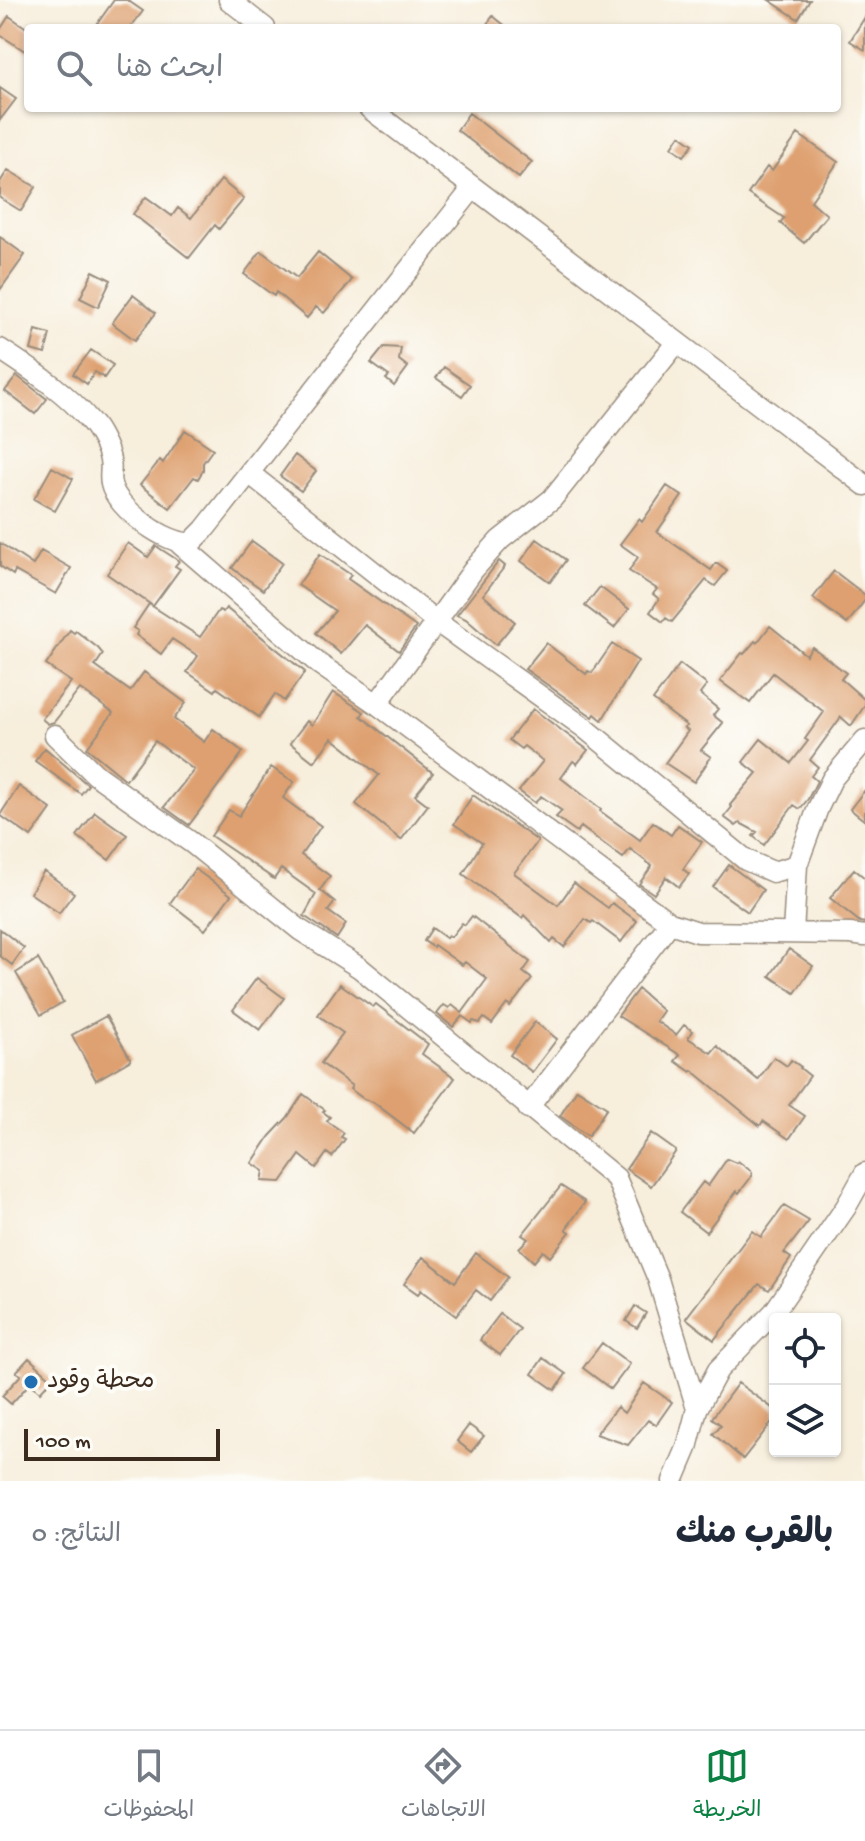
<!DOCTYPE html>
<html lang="ar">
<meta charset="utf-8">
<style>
:root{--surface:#fff;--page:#f6f6f7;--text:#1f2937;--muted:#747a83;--line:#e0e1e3;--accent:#0b8043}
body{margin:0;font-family:"Gochi Hand","Playpen Sans Arabic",sans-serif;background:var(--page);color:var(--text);direction:rtl}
.controls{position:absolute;right:24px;bottom:24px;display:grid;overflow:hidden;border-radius:8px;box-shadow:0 2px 6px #0004}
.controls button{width:72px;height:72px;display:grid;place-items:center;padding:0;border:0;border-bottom:2px solid var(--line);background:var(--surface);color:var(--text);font:40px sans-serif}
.scale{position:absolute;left:24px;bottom:20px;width:196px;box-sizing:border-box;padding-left:8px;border:4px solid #3b2a1e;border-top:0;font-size:22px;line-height:28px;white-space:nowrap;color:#3b2a1e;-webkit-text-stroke:6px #fdfcf7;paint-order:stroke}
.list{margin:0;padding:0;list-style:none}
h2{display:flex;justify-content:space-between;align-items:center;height:104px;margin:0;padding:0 32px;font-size:34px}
h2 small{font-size:26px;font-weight:400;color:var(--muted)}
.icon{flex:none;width:44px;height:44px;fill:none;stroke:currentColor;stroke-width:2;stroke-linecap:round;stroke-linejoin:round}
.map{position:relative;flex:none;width:865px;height:1481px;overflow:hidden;direction:ltr}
.search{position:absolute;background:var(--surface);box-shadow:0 2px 6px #0004;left:24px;right:24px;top:24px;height:88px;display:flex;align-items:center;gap:20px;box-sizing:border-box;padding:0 28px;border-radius:8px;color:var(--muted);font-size:30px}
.sheet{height:248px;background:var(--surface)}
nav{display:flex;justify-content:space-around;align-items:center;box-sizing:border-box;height:112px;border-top:2px solid var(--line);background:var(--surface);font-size:22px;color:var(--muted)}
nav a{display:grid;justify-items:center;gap:4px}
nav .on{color:var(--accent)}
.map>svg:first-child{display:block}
</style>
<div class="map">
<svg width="865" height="1481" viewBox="0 0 865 1481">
<rect width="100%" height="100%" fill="#fdfcf7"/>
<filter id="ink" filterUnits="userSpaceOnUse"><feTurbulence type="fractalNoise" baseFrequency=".0125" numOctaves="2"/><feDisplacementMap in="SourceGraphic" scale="16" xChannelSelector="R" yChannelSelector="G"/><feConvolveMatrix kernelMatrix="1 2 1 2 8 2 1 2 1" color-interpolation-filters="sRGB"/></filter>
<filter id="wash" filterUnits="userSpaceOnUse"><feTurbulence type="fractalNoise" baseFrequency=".006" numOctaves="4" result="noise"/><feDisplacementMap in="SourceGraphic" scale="32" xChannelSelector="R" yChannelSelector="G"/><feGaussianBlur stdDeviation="1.8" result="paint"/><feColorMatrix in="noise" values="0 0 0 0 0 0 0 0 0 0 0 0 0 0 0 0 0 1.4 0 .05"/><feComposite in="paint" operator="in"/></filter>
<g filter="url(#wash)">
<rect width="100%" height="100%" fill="#f7eedc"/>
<g id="blocks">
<path fill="#dea070" d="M 114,0 L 127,0 L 143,11 L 130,28 L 103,28 L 97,24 Z
M 769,0 L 810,0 L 798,19 Z
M 9,16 L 28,29 L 28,53 L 0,35 L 0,30 Z
M 493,16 L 508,28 L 484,28 Z
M 865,17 L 865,50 L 850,41 Z
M 0,88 L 16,99 L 0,120 Z
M 469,113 L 532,162 L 519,178 L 457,130 Z
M 798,134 L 838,162 L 811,201 L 827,215 L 804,243 L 780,223 L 784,218 L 748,194 L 767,167 L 772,171 Z
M 680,135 L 693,144 L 684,156 L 672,147 Z
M 8,170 L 36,187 L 21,211 L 0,198 L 0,182 Z
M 221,180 L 244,199 L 219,229 L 215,225 L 189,258 L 133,214 L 146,197 L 172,216 L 178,208 L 191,218 Z
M 0,237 L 25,255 L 0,290 Z
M 261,251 L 297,278 L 318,252 L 352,280 L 324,313 L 316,307 L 307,318 L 276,292 L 274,296 L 244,274 Z
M 93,271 L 111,280 L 98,307 L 80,298 Z
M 133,295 L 156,313 L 135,340 L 112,323 Z
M 36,330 L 50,334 L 45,354 L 31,350 Z
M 384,347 L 401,348 L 399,360 L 408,367 L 394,386 L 386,379 L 389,376 L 371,363 Z
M 91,350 L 113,365 L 104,378 L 95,372 L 87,384 L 73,374 Z
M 444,367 L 470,385 L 462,396 L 436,378 Z
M 17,376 L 47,399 L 35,414 L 5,391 Z
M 185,430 L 213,449 L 203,463 L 203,470 L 198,479 L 194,477 L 170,508 L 140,485 L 160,460 L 163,463 Z
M 295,455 L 316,471 L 301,491 L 280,476 Z
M 52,467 L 73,479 L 55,511 L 34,499 Z
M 667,486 L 682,496 L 657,532 L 711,570 L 716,563 L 727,571 L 715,586 L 706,580 L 672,622 L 666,618 L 663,622 L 650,612 L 659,599 L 653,594 L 657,589 L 629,571 L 638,557 L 620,544 L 639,519 L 642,522 Z
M 537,539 L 566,560 L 550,582 L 521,561 Z
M 252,541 L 282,563 L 263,590 L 232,568 Z
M 0,543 L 33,565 L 41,551 L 71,568 L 56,594 L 15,571 L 13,575 L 0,566 Z
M 128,543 L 148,557 L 156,546 L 179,561 L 175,566 L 180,569 L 153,606 L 107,574 Z
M 320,554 L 351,575 L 348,579 L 416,627 L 399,651 L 365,625 L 341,654 L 316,633 L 335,611 L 298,585 Z
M 499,561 L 505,566 L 483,595 L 515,622 L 496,645 L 466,619 L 457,615 Z
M 834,571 L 865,595 L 865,600 L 847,624 L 813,598 Z
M 600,587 L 629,609 L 614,628 L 585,606 Z
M 149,604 L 200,637 L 219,610 L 223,612 L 226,608 L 305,672 L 284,701 L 275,694 L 259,717 L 217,688 L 215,691 L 187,672 L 198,656 L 172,639 L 161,654 L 136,635 L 138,631 L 133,628 Z
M 770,626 L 806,655 L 812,647 L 846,673 L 841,679 L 865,700 L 865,705 L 851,726 L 841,717 L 810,760 L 818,767 L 811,776 L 817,781 L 808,799 L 800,809 L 794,805 L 764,845 L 753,836 L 757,832 L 740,823 L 736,826 L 724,817 L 732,807 L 730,805 L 757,773 L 743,762 L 761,739 L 791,763 L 808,741 L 805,739 L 824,712 L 773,673 L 750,703 L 720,681 L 742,653 L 744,654 L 755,641 L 757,643 Z
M 70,630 L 74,633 L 76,631 L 98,648 L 103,654 L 95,666 L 130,691 L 144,672 L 186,703 L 174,719 L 204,742 L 213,729 L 243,752 L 189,825 L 164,807 L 194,770 L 155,741 L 126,780 L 87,748 L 113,713 L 80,689 L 54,722 L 48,724 L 42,719 L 71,682 L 46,665 Z
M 546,643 L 586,674 L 588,671 L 592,673 L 612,644 L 638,661 L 602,720 L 595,714 L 593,717 L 525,669 Z
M 680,664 L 707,685 L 700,694 L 718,709 L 713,715 L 723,723 L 701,750 L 711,757 L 694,782 L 665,763 L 688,731 L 684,728 L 687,726 L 653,700 Z
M 333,692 L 364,712 L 361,716 L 433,773 L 415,795 L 428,805 L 401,840 L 356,804 L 379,775 L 332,738 L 314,762 L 290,743 L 307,721 L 312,725 Z
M 533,709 L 588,750 L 577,764 L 573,761 L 561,778 L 601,809 L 600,811 L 640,840 L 653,822 L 671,835 L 678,825 L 702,842 L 683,869 L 689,874 L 679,887 L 666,877 L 654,894 L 639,884 L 652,866 L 630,849 L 623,858 L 581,827 L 577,832 L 556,817 L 562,811 L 541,796 L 535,803 L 519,791 L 543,761 L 524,746 L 521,749 L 509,740 Z
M 45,748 L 88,785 L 81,794 L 35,761 Z
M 271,767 L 294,782 L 283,798 L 321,826 L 301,855 L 330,876 L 320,890 L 335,902 L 328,911 L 346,924 L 337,938 L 304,916 L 316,894 L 281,869 L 274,879 L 211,836 L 229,810 L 239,816 Z
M 19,786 L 51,809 L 31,837 L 0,815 Z
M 865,790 L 865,821 L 850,809 Z
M 473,795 L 538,841 L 514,873 L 558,905 L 574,883 L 608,908 L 612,903 L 637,921 L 621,942 L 593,921 L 591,923 L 585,919 L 564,947 L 554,939 L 551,943 L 524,915 L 522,918 L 463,874 L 482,843 L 454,824 Z
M 95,812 L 127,835 L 109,860 L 77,836 Z
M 729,865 L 763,890 L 748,912 L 713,887 Z
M 195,869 L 231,895 L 205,930 L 170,903 Z
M 854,869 L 865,878 L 865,923 L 860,922 L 830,898 Z
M 44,871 L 74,893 L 59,913 L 30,893 Z
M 472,916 L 530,962 L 523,972 L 532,979 L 510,1007 L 507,1004 L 492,1024 L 484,1018 L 480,1023 L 473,1021 L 472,1023 L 462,1016 L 453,1027 L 437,1014 L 444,1005 L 449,1008 L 452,1005 L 462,1013 L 487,979 L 465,962 L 462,965 L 434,945 L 433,947 L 424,941 L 432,928 L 446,938 L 448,935 L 451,937 L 462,923 L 465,925 Z
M 0,929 L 24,948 L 12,965 L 0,956 Z
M 789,949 L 813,966 L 795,993 L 770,976 Z
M 38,959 L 63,1002 L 41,1015 L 16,973 Z
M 257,978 L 284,998 L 260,1030 L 233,1010 Z
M 340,984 L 373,1007 L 376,1004 L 428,1044 L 422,1054 L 455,1078 L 414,1133 L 373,1102 L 364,1099 L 350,1089 L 352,1086 L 321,1063 L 343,1033 L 318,1015 Z
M 638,989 L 663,1011 L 656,1021 L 676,1035 L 684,1025 L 693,1031 L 688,1038 L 711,1053 L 717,1046 L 758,1080 L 774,1057 L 787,1066 L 791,1060 L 801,1067 L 800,1068 L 810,1076 L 789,1105 L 805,1116 L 789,1139 L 763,1121 L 760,1126 L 692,1070 L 691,1072 L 675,1061 L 680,1055 L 618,1016 Z
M 106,1016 L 131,1060 L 96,1080 L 72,1035 Z
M 535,1022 L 557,1039 L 532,1072 L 510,1055 Z
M 577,1089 L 607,1108 L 588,1136 L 560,1116 Z
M 303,1094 L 325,1110 L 323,1112 L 330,1117 L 327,1121 L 344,1133 L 341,1137 L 345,1139 L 332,1157 L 327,1153 L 316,1168 L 300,1155 L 281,1182 L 262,1181 L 264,1171 L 252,1163 L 270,1136 L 287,1118 Z
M 651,1133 L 676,1151 L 651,1186 L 626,1169 Z
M 727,1159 L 736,1163 L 738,1161 L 752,1172 L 752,1176 L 739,1193 L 737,1191 L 706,1232 L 680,1212 L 703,1182 L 708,1186 Z
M 561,1186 L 585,1202 L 566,1229 L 570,1232 L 550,1257 L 543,1251 L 534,1262 L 519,1248 L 528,1239 L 522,1235 Z
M 784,1206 L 809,1221 L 784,1253 L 791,1258 L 769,1290 L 759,1284 L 714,1340 L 686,1318 L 752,1231 L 761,1237 Z
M 476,1253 L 508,1277 L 490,1301 L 476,1290 L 456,1316 L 421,1290 L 418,1294 L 404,1284 L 423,1257 L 455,1282 Z
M 635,1306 L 646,1313 L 637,1328 L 626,1321 Z
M 500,1314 L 520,1329 L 500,1355 L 480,1340 Z
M 602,1343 L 630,1364 L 611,1389 L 583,1368 Z
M 29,1358 L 52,1379 L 40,1392 L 30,1383 L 11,1404 L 2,1396 L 21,1375 L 16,1372 Z
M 543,1358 L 566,1374 L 555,1390 L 532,1374 Z
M 644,1383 L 672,1402 L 656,1425 L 648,1420 L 628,1445 L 596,1434 L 617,1407 L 624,1413 Z
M 738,1383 L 775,1410 L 775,1418 L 743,1459 L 713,1434 L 721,1425 L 712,1418 Z
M 469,1425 L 484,1436 L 471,1452 L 457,1441 Z"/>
</g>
</g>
<g filter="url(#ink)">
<use href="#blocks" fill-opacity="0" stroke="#998c7d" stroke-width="2"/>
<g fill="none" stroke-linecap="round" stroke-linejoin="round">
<g stroke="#998c7d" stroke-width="23">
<path id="minor" d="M 229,0 L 265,28
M 369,108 L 865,485
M 0,349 C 33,371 65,391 91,422 C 98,430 108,448 110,460 C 112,468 109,477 111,484 C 116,508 167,545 191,543 L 204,530 L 473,188
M 249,473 L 437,622 L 586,729 L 746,860 L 773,872 L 797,865 L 818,808 L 832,779 L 865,740
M 180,544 L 319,664 L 377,704 L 670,923 L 698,932 L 850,934 L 865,936
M 377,704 L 474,569 L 500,540 L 552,499 L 677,342
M 55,735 L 96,775 L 192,843 L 300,930 L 360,968 L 616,1178 L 658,1279 L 697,1409 L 687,1448 L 673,1481
M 793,933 L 797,865
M 528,1108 L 670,923
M 697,1409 L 718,1370 L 774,1312 L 846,1207 L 865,1173"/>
</g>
<use href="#minor" stroke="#fff" stroke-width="20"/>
</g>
</g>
<circle fill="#1f6fb2" stroke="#fdfcf7" stroke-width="3" cx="31" cy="1382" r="8"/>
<g text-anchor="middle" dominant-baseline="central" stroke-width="8" stroke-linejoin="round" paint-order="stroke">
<g font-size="24" fill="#3b2a1e" stroke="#fdfcf7" text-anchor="start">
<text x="47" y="1382">محطة وقود</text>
</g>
</g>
</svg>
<div class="controls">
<button><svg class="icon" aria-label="locate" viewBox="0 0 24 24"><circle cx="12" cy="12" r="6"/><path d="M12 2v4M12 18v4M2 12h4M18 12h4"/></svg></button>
<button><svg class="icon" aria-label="layers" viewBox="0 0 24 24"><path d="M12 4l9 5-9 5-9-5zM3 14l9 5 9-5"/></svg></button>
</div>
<div class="scale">100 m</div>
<div class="search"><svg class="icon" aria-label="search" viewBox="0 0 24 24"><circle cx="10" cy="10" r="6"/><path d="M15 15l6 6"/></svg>ابحث هنا</div>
</div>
<section class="sheet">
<h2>بالقرب منك<small>النتائج: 0</small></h2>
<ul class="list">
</ul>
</section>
<nav>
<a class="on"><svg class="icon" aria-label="map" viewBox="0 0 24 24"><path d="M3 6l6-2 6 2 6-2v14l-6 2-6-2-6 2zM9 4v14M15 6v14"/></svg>الخريطة</a>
<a><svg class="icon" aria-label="directions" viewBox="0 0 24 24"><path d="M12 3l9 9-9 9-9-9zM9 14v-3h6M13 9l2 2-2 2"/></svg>الاتجاهات</a>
<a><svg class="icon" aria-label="saved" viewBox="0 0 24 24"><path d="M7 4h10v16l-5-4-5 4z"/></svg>المحفوظات</a>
</nav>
